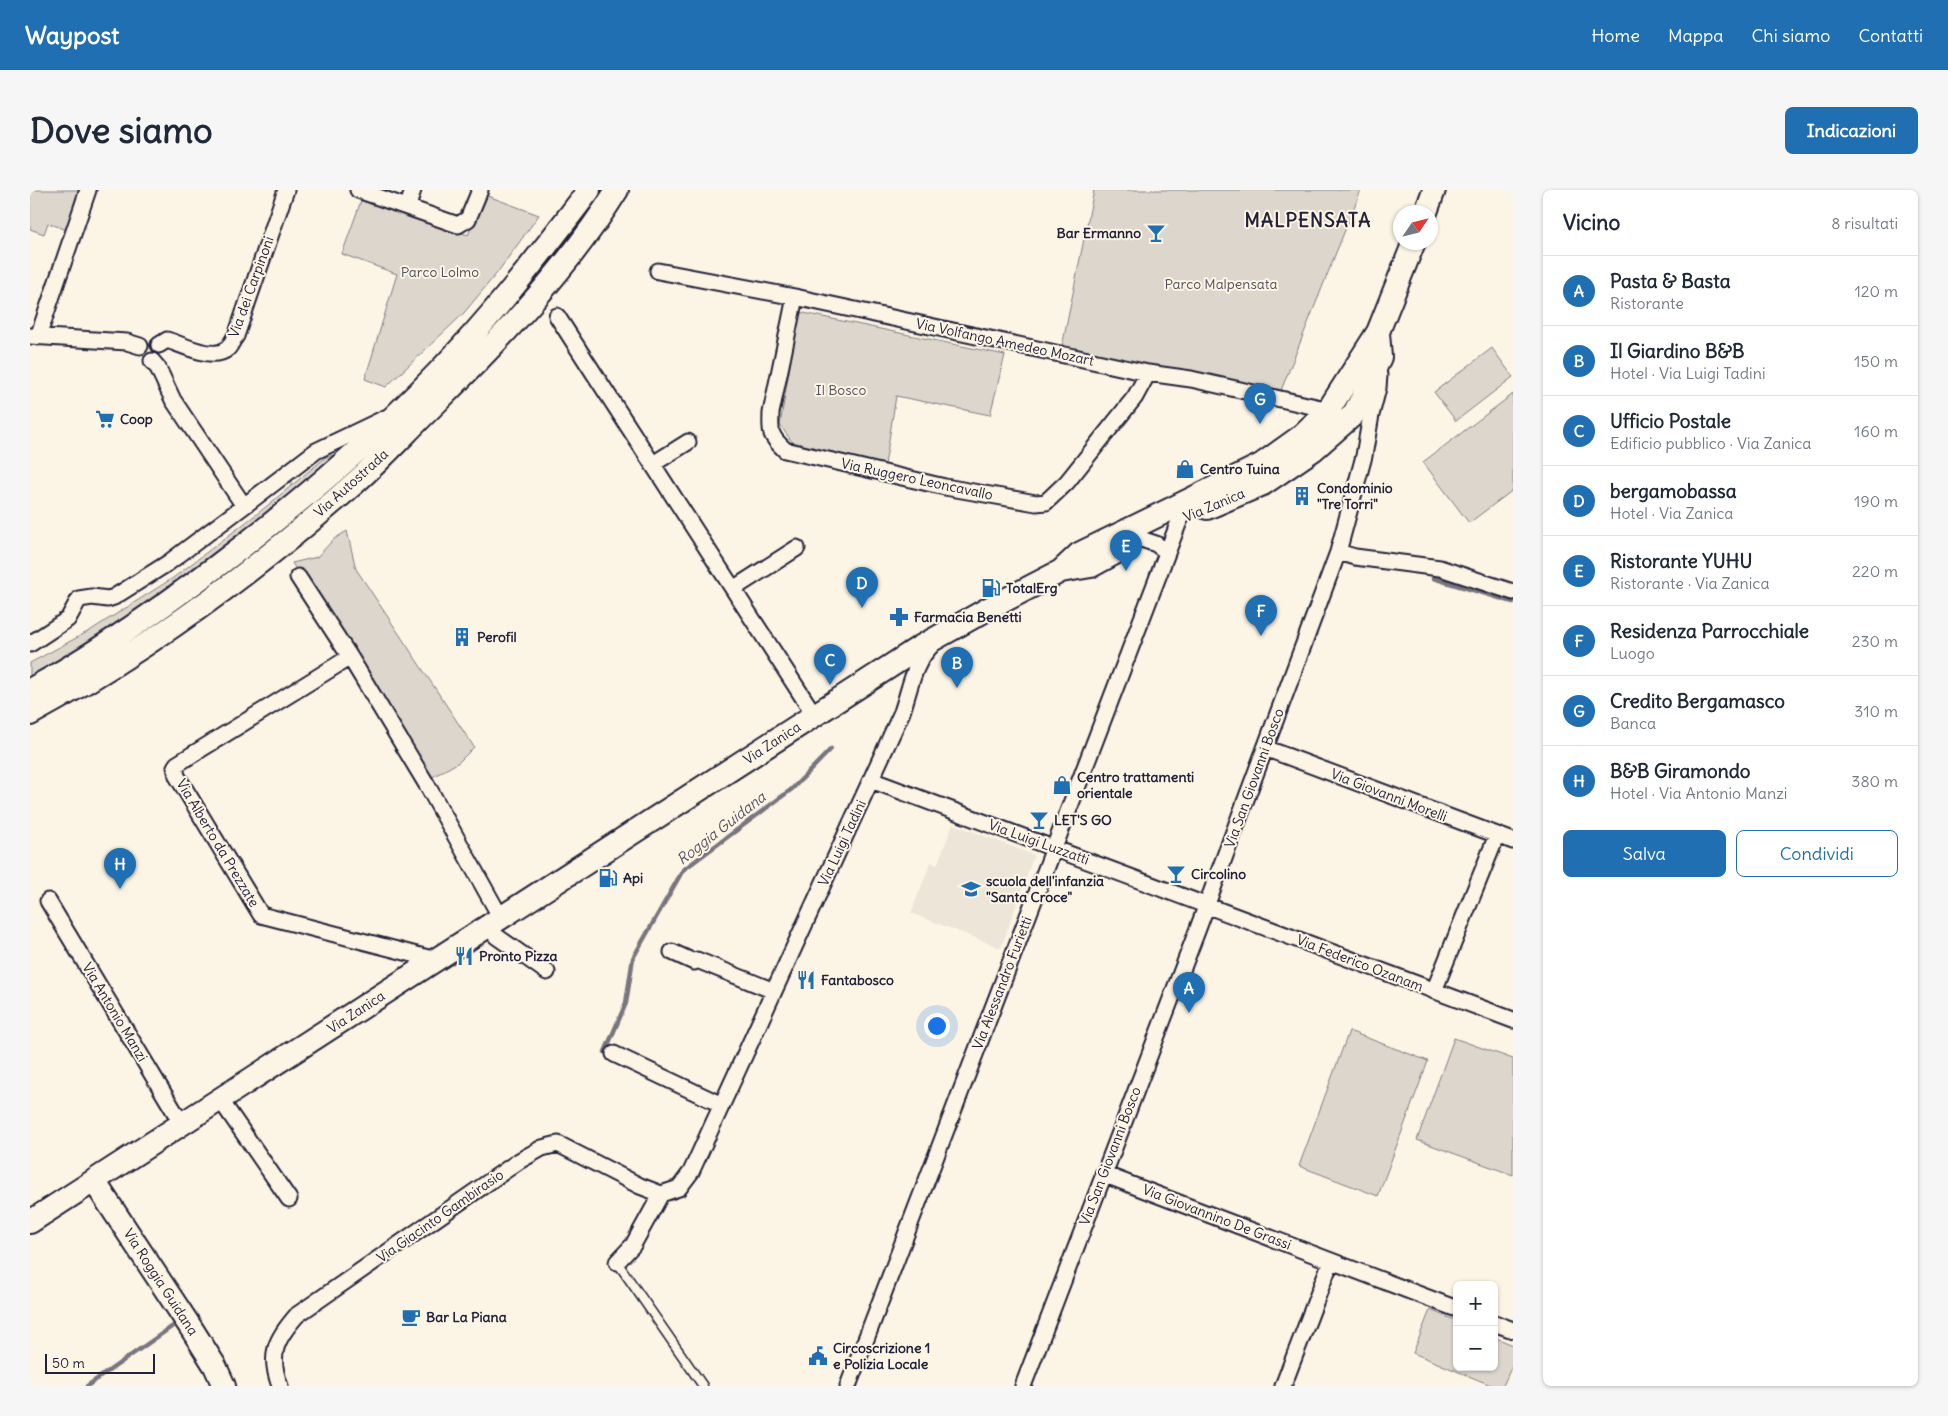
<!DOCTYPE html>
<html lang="it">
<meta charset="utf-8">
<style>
:root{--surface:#fff;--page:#f6f6f7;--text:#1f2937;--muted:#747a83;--line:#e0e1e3;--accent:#1f6fb2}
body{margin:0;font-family:Delius,sans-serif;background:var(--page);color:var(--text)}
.controls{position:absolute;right:15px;bottom:15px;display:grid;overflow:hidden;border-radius:8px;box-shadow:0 1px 4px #0004}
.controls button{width:45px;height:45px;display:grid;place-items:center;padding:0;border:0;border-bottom:1px solid var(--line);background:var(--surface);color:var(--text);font:25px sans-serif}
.compass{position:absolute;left:1363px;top:15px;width:45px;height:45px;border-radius:50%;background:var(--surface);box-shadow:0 1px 4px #0004;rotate:55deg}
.scale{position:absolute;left:15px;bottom:12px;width:110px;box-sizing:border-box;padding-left:5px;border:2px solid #22223b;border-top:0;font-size:14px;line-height:18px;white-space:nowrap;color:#22223b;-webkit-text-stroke:4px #fcf5e5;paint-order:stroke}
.you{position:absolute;left:906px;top:835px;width:18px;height:18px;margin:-12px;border:4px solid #fff;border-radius:50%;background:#1a73e8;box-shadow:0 0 0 8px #1a73e833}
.badge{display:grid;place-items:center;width:32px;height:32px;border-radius:50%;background:var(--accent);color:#fff;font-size:16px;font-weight:700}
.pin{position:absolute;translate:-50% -41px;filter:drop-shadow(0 1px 2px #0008)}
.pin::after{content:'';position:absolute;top:26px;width:18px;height:15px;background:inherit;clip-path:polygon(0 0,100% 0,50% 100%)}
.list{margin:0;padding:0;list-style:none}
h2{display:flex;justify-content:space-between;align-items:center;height:65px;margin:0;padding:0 20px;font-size:21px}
h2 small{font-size:16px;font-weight:400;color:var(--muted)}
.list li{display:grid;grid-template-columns:32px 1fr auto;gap:15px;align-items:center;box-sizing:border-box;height:70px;padding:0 20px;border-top:1px solid var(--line)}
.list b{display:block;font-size:19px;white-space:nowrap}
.list p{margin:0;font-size:16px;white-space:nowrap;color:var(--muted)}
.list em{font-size:16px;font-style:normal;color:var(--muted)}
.actions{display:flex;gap:10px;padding:15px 20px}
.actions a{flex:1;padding:11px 0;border:1px solid var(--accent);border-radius:8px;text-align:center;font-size:18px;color:var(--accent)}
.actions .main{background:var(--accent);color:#fff}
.map{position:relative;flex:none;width:1483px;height:1196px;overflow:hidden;border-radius:8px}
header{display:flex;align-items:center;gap:30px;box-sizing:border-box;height:70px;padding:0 25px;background:var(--accent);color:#fff}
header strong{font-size:24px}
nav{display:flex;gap:28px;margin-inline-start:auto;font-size:18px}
.intro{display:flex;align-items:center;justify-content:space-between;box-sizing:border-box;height:120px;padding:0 30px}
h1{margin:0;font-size:35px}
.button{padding:12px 22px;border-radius:8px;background:var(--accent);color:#fff;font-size:18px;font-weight:700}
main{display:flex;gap:30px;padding:0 30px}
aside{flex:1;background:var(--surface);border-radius:8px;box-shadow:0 1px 4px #0004}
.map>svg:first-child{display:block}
</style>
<header>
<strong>Waypost</strong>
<nav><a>Home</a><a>Mappa</a><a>Chi siamo</a><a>Contatti</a></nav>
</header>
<div class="intro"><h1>Dove siamo</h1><a class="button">Indicazioni</a></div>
<main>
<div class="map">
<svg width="1483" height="1196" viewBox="0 0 1483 1196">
<rect width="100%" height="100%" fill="#fcf5e5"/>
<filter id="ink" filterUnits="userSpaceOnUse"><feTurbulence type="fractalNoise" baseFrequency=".02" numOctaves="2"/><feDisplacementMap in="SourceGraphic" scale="10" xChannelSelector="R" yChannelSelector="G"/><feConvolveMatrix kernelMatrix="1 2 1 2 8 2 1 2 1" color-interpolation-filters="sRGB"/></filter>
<g filter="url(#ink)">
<path fill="#ece5d8" d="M 923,634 L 1004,665 L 971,758 L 881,723 L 901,672 L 907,675 Z"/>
<path fill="#dcd6cc" stroke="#7f7c84" d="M 0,0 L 48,0 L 37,40 L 18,33 L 14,44 L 0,39 Z
M 1064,0 L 1331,0 L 1250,203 L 1032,157 Z
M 455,5 L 509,25 L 467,83 L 433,124 L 356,197 L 335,189 L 367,84 L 312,64 L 332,8 L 438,45 Z
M 769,122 L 975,165 L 960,225 L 866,206 L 855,275 L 762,252 L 750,235 Z
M 1462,158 L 1483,187 L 1426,231 L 1404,202 Z
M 1483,204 L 1483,300 L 1439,333 L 1393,272 Z
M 317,262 L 185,371 L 0,493 L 0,473 L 61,440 L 143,388 L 232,320 L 296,267 Z
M 317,341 L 326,379 L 444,557 L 429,572 L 399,589 L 262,373 L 287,367 L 304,349 Z
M 1319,841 L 1398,871 L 1348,1006 L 1269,976 Z
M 1424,848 L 1483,869 L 1483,985 L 1387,950 Z
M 1400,1120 L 1427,1131 L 1427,1177 L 1464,1177 L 1464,1147 L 1483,1155 L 1483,1173 L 1473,1196 L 1463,1196 L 1383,1163 Z"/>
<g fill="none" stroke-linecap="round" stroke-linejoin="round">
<path stroke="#78757e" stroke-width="4.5" d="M 1403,388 L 1483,412
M 575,862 L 596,813 L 603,768 L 653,680 L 762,599 L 801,559
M 57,1196 L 150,1131"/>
<g stroke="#22223b" stroke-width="11">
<path id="lane" d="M 587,1072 L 673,1196"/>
</g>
<g stroke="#22223b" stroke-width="19">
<path id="street" d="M 328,0 L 428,35 L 438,29 L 450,0
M 378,16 L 383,0
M 628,81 L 765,107 L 1118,183 L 1161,189 L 1304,221
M 765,107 L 741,223 C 740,243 740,246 755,260 L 915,297 L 1006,313 L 1016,312 L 1037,292 L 1105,207 L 1118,183
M 527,126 L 785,526
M 0,146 L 97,152 L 110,156
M 8,147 L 58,0
M 129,155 L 137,150 C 153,155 183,171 197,159 C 201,156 202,150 206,146 L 256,0
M 623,274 L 658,252
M 214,316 L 286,261 L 355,228
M 1111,349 L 1126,354 L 1137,362
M 1308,362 L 1325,367 L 1410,378 L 1483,402
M 268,387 L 320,467
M 703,399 L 767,358
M 0,454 L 38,429 L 49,409 L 62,407 L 78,409 L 84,407 L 138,373 L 214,316 L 143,210 L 128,178 L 122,171
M 1235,558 L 1483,651
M 841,590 L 1483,830
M 18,711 L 152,934
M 460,735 L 466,746 L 517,782
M 642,762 L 664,772 L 667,770 L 744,801
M 406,770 L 231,725 L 147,586 L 145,577 L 147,574 L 320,467 L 397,595 L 471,728
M 1404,801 L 1467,645
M 584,864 L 692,915
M 193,908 L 194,915 L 259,1009
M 1073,984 L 1427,1119
M 631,1004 L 649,998 L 661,982 L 872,522 C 880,499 883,474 901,456
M 587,1072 L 603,1055 L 631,1004
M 1464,1133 L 1483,1140
M 250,1196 C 238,1164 246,1149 267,1125 L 489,971 L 512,958 L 528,954 L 610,996 L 631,1004
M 818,1196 L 1150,329 L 1165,311
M 993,1196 L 1167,741 L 1308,362 L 1334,266 L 1341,225 L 1348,198 L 1349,185
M 1253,1196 L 1301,1071"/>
</g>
<g stroke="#22223b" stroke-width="26">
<path id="secondary" d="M 1396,22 L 1404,0
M 1177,318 L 1233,294 L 1283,260 L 1323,225 L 1334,205 L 1350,167 L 1348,143
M 1031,381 L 1061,376 L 1094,358
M 0,500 C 66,464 127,421 187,376 C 273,311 357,239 430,159 C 476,109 518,54 559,0
M 0,524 C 118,460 227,380 327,291 C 355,266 380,238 407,212 C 470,150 540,76 587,0
M 64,991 L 163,1141 L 185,1176 L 194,1196
M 0,1032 L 890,457 L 956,420 L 1031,381 L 1049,364 L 1231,275 L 1270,247 L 1299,219 L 1348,142 L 1384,52"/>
</g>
<use href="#lane" stroke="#fcf5e5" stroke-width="8"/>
<use href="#street" stroke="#fcf5e5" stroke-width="15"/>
<use href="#secondary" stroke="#fcf5e5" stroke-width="22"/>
</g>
</g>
<defs>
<g id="bar-bare" transform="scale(1.5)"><path d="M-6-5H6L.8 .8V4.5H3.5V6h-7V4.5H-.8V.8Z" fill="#1f6fb2" stroke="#fcf5e5" stroke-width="2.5" paint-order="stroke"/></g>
<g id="supermarket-bare" transform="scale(1.5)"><path d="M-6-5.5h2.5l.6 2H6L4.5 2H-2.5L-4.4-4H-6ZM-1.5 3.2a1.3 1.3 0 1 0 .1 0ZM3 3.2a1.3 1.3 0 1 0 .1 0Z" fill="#1f6fb2" stroke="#fcf5e5" stroke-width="2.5" paint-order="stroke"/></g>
<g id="shop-bare" transform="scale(1.5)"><path d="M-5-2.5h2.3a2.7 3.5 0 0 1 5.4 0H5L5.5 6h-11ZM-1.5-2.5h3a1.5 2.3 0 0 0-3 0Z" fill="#1f6fb2" stroke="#fcf5e5" stroke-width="2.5" paint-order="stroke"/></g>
<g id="building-bare" transform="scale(1.5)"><path d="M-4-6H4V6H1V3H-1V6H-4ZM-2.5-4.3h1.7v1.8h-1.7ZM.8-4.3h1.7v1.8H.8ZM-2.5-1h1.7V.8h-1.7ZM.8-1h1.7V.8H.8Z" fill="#1f6fb2" stroke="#fcf5e5" stroke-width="2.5" paint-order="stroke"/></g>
<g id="fuel-bare" transform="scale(1.5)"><path d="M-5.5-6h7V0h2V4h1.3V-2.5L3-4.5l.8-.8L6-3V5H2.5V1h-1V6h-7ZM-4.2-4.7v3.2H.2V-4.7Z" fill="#1f6fb2" stroke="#fcf5e5" stroke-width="2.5" paint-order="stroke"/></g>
<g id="pharmacy-bare" transform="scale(1.5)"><path d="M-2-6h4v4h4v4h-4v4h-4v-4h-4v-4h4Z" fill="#1f6fb2" stroke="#fcf5e5" stroke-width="2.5" paint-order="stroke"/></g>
<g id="school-bare" transform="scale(1.5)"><path d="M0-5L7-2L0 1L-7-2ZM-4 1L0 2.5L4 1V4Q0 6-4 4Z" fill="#1f6fb2" stroke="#fcf5e5" stroke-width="2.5" paint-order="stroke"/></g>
<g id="restaurant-bare" transform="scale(1.5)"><path d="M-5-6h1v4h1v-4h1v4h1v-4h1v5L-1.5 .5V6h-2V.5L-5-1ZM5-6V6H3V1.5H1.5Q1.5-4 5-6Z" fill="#1f6fb2" stroke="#fcf5e5" stroke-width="2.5" paint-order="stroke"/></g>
<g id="cafe-bare" transform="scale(1.5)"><path d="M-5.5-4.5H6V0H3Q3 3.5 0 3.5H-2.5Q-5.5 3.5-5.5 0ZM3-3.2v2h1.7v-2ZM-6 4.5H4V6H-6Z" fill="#1f6fb2" stroke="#fcf5e5" stroke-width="2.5" paint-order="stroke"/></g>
<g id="civic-bare" transform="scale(1.5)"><path d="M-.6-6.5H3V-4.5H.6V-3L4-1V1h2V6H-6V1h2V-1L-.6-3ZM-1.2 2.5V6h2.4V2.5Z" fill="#1f6fb2" stroke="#fcf5e5" stroke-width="2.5" paint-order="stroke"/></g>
</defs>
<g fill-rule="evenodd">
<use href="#bar-bare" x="1126" y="43"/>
<use href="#supermarket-bare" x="75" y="229"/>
<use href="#shop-bare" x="1155" y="279"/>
<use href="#building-bare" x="1272" y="306"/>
<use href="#fuel-bare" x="961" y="398"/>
<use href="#pharmacy-bare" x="869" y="427"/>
<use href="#building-bare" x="432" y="447"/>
<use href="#shop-bare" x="1032" y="595"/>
<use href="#bar-bare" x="1009" y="630"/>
<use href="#bar-bare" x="1146" y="684"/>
<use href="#fuel-bare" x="578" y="688"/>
<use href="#school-bare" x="941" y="699"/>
<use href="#restaurant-bare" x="434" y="766"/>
<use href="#restaurant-bare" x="776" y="790"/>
<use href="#cafe-bare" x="381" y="1127"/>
<use href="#civic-bare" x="788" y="1166"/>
</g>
<g text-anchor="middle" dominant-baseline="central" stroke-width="4" stroke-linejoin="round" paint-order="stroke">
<g font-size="14" font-weight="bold" fill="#22223b" stroke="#fcf5e5" text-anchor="start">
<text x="1111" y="43" text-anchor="end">Bar Ermanno</text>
<text x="90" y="229">Coop</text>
<text x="1170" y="279">Centro Tuina</text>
<text x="1287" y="298">Condominio<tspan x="1287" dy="16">"Tre Torri"</tspan></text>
<text x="976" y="398">TotalErg</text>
<text x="884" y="427">Farmacia Benetti</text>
<text x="447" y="447">Perofil</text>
<text x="1047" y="587">Centro trattamenti<tspan x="1047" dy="16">orientale</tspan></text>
<text x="1024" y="630">LET'S GO</text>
<text x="1161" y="684">Circolino</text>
<text x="593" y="688">Api</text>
<text x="956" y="691">scuola dell'infanzia<tspan x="956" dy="16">"Santa Croce"</tspan></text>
<text x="449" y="766">Pronto Pizza</text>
<text x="791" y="790">Fantabosco</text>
<text x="396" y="1127">Bar La Piana</text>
<text x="803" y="1158">Circoscrizione 1<tspan x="803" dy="16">e Polizia Locale</tspan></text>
</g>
<g font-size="14" fill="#504f5f" stroke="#fcf5e5">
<text x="410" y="82">Parco Lolmo</text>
<text x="1191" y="94">Parco Malpensata</text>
<text x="811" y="200">Il Bosco</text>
</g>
<g font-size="14" fill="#22223b" stroke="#fcf5e5">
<text transform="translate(221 97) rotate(-70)">Via dei Carpinoni</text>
<text transform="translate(975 152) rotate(12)">Via Volfango Amedeo Mozart</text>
<text transform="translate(887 289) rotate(12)">Via Ruggero Leoncavallo</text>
<text transform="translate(321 293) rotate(-42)">Via Autostrada</text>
<text transform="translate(1184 315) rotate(-23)">Via Zanica</text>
<text transform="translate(742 553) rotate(-33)">Via Zanica</text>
<text transform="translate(1224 588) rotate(-70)">Via San Giovanni Bosco</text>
<text transform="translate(1359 605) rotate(21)">Via Giovanni Morelli</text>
<text transform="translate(1009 652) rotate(20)">Via Luigi Luzzatti</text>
<text transform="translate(188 653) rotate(59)">Via Alberto da Prezzate</text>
<text transform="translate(812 653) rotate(-65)">Via Luigi Tadini</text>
<text transform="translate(1330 773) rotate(21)">Via Federico Ozanam</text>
<text transform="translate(972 793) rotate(-69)">Via Alessandro Furietti</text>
<text transform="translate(85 822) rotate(59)">Via Antonio Manzi</text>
<text transform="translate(326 822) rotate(-33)">Via Zanica</text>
<text transform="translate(1080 966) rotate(-69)">Via San Giovanni Bosco</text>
<text transform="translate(410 1026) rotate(-35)">Via Giacinto Gambirasio</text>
<text transform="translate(1187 1027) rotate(21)">Via Giovannino De Grassi</text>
<text transform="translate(131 1092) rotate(57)">Via Roggia Guidana</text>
</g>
<g font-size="15" font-style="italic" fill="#545362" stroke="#fcf5e5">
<text transform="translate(691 638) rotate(-38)">Roggia Guidana</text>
</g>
<g font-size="19" font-weight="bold" letter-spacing="1" fill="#22223b" stroke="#fcf5e5">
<text x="1278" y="30">MALPENSATA</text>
</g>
</g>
</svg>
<div class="controls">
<button>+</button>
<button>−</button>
</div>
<svg class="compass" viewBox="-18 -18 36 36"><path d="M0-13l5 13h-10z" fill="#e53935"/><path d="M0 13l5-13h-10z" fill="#747a83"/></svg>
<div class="scale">50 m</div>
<div class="you"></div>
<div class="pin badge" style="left:1159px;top:823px">A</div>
<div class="pin badge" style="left:927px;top:498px">B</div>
<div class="pin badge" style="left:800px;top:495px">C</div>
<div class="pin badge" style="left:832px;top:418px">D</div>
<div class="pin badge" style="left:1096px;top:381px">E</div>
<div class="pin badge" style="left:1231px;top:446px">F</div>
<div class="pin badge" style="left:1230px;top:234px">G</div>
<div class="pin badge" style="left:90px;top:699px">H</div>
</div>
<aside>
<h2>Vicino<small>8 risultati</small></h2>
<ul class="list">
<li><span class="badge">A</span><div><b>Pasta &amp; Basta</b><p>Ristorante</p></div><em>120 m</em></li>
<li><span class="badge">B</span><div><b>Il Giardino B&amp;B</b><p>Hotel · Via Luigi Tadini</p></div><em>150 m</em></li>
<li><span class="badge">C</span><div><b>Ufficio Postale</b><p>Edificio pubblico · Via Zanica</p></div><em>160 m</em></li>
<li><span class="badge">D</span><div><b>bergamobassa</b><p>Hotel · Via Zanica</p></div><em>190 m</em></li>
<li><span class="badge">E</span><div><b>Ristorante YUHU</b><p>Ristorante · Via Zanica</p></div><em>220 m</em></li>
<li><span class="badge">F</span><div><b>Residenza Parrocchiale</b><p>Luogo</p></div><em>230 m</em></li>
<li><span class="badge">G</span><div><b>Credito Bergamasco</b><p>Banca</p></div><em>310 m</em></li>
<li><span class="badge">H</span><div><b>B&amp;B Giramondo</b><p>Hotel · Via Antonio Manzi</p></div><em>380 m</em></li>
</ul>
<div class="actions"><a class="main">Salva</a><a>Condividi</a></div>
</aside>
</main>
